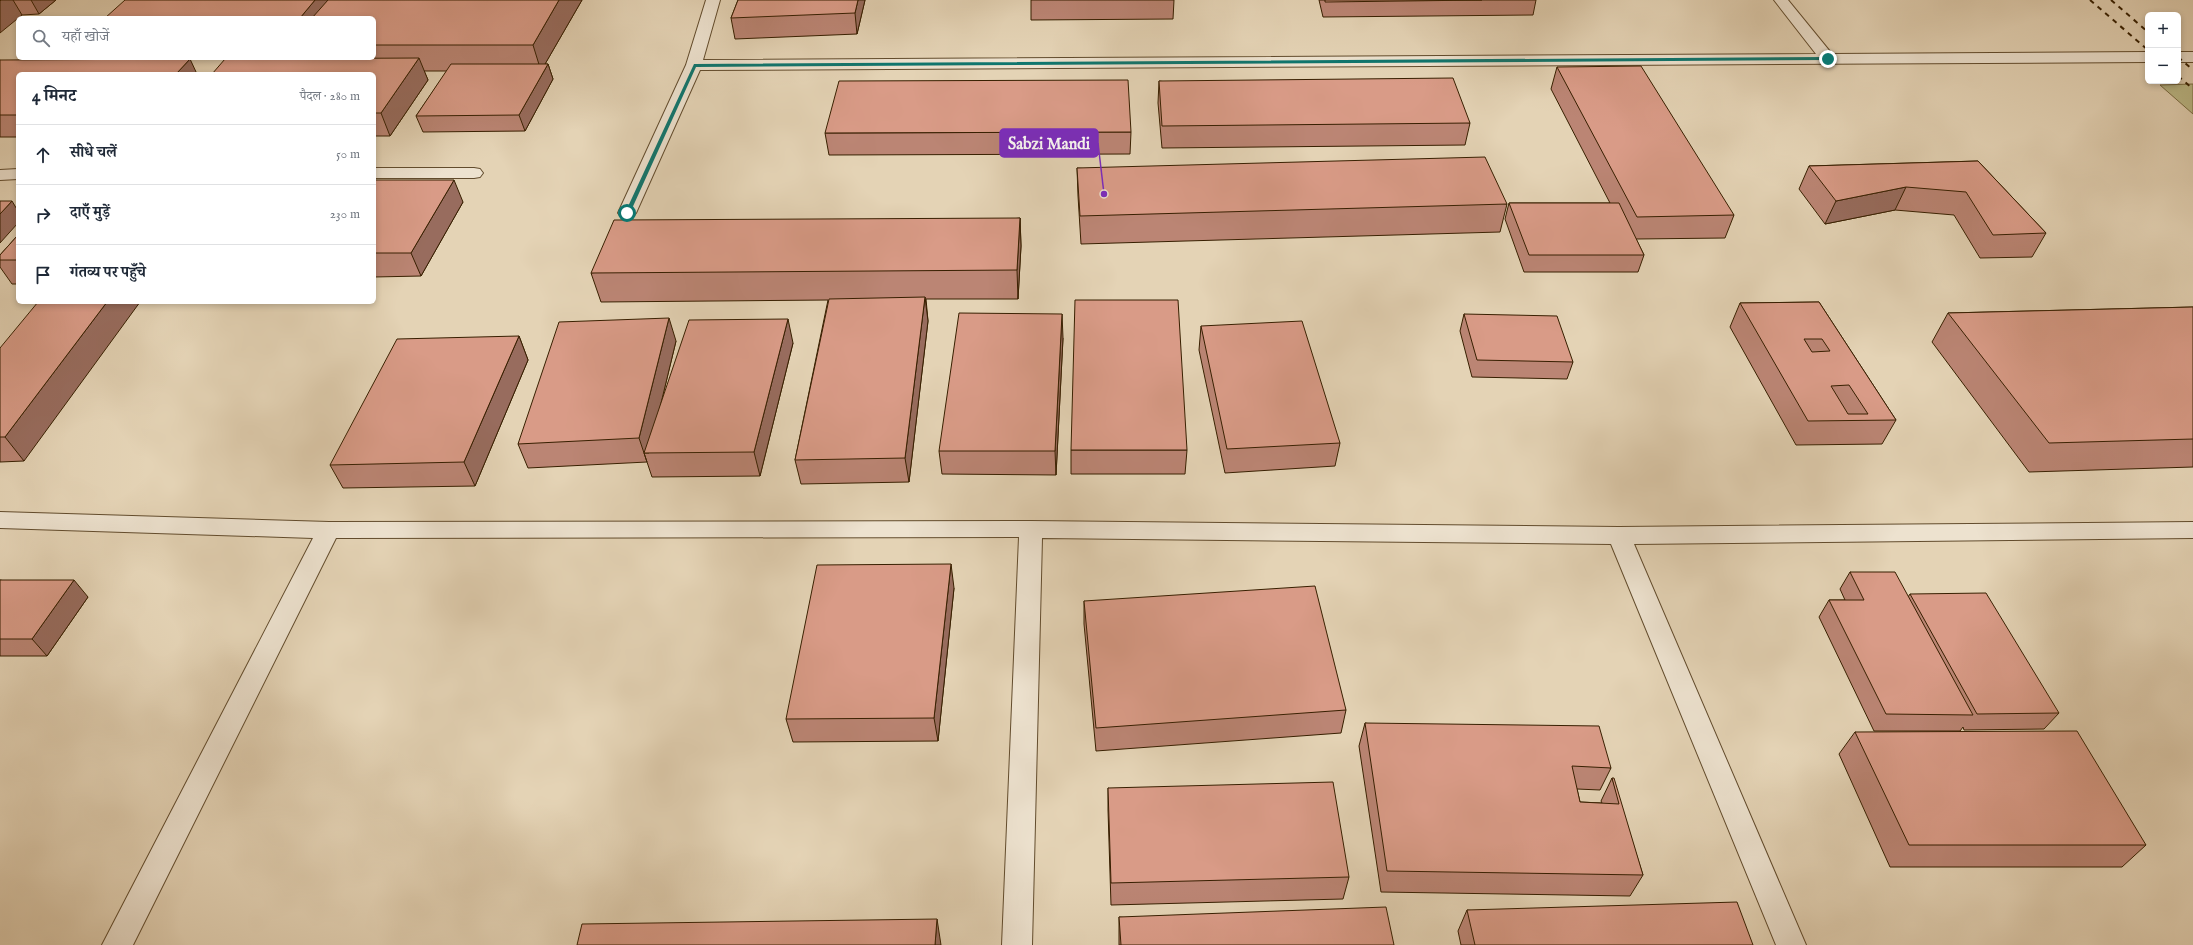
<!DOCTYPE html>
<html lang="hi">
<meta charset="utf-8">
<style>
:root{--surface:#fff;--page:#f2f2f3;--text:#1f2937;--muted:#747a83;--line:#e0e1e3}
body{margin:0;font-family:"IM FELL English","Noto Serif Devanagari",serif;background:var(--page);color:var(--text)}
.controls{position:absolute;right:12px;top:12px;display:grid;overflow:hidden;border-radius:6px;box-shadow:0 2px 6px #0003}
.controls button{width:36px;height:36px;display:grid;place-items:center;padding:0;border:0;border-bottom:1px solid var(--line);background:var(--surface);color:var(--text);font:20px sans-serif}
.stop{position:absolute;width:12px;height:12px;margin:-9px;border:3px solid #0f766e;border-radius:50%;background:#fff}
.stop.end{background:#0f766e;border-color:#fff;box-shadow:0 1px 4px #0008}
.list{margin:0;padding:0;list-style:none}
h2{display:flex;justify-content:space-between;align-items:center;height:52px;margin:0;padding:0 16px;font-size:17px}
h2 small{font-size:13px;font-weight:400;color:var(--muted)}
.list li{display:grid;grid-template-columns:26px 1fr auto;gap:12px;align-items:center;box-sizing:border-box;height:60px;padding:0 16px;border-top:1px solid var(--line)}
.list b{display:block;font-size:15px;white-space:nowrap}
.list em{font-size:13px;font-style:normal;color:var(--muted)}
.icon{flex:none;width:22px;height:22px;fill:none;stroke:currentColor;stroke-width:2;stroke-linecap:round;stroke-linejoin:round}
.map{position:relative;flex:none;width:2193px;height:945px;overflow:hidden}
.search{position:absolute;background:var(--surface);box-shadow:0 2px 6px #0003;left:16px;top:16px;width:360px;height:44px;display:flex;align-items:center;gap:10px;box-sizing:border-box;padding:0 14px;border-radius:6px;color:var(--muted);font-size:15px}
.panel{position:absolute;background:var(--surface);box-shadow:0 2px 6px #0003;left:16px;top:72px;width:360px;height:232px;border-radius:6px}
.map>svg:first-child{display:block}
</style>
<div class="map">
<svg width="2193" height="945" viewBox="0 0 2193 945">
<rect width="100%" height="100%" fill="#e4d3b5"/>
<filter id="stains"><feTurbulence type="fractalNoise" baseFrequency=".005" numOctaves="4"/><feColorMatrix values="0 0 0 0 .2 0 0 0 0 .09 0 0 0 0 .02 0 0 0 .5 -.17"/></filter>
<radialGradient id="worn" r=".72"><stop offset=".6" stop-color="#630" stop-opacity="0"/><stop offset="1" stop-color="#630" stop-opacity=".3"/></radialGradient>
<path fill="#bcba88" stroke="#7a6c44" d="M 2193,84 L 2193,114 L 2160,85 Z"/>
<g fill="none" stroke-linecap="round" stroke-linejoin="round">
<g stroke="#624c2d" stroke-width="2">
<path id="minor" d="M 706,0 L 720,0 L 703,60 L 1816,54 L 1774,0 L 1788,0 L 1832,54 L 2148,52 L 2148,62 L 700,70 L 636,213 L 633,217 L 627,218 L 621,217 L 618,213 L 686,65 Z
M 2178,52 L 2193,52 L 2193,62 L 2178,62 Z
M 374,168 L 474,168 L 480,169 L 483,173 L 480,177 L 474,178 L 374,178 Z
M 18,169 L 18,179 L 0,180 L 0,170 Z
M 0,512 L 329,522 L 1031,521 L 1619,527 L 2193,522 L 2193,538 L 1634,544 L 1806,945 L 1776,945 L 1611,544 L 1042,538 L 1032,945 L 1002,945 L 1019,537 L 336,538 L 133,945 L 102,945 L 313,538 L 0,528 Z"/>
</g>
<use href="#minor" fill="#ede2cf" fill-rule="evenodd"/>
<path stroke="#371f00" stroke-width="2" stroke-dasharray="5 5" stroke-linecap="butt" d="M 2090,0 L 2148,50
M 2111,0 L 2148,32
M 2178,57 L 2193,70
M 2178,76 L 2193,89"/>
</g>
<path fill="#bb8574" stroke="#371f00" d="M 0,0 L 56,0 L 39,14 L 22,15 Z
M 582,0 L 545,64 L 548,64 L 553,79 L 525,131 L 423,132 L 416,116 L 447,71 L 424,71 L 428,80 L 390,136 L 374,136 L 374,74 L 294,59 L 294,58 L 374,58 L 374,18 Z
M 738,0 L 865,0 L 857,34 L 735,39 L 731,18 Z
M 1031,0 L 1174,0 L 1173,19 L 1031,20 Z
M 1319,0 L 1536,0 L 1533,15 L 1323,17 Z
M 103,58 L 193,58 L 104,59 Z
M 0,60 L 18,74 L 18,137 L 0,137 Z
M 1557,67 L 1734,215 L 1725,238 L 1636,239 L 1644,255 L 1638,272 L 1524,272 L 1505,219 L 1509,203 L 1610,203 L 1551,89 Z
M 1159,81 L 1470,123 L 1465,145 L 1162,148 L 1158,103 Z
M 1131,132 L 1130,154 L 829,155 L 825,133 Z
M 1978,161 L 2046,233 L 2032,257 L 1980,258 L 1954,215 L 1895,210 L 1825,224 L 1799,189 L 1809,166 Z
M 1077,168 L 1507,204 L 1500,232 L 1081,244 L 1078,196 Z
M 374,180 L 463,202 L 421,276 L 374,277 Z
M 1020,218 L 1021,246 L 1018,299 L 926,299 L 928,321 L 909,482 L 801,484 L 795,460 L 828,300 L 601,302 L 591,273 Z
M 18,235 L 18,284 L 12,284 L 0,267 L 0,255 Z
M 1819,302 L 1896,420 L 1882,444 L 1796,445 L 1730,327 L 1740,303 Z
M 2193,307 L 2193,467 L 2029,472 L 1932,342 L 1948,313 Z
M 1464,314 L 1573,362 L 1567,379 L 1472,377 L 1460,331 Z
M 1201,326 L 1340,443 L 1335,466 L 1225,473 L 1199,350 Z
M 519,336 L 528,360 L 475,486 L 343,488 L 330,465 Z
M 1063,338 L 1056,475 L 942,474 L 939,451 Z
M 676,341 L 661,403 L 793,343 L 760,476 L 652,477 L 647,462 L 528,468 L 518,444 Z
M 0,348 L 24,461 L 0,462 Z
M 1071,450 L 1187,450 L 1185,474 L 1071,474 Z
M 1850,572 L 1908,597 L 1910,594 L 2059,713 L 2044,729 L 1964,730 L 1963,727 L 1960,731 L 1874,731 L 1819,617 L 1829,600 L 1845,600 L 1840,589 Z
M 0,580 L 88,597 L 47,656 L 0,656 Z
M 954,588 L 938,741 L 793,742 L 786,719 Z
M 1084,601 L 1346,710 L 1341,733 L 1096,751 L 1084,624 Z
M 1365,723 L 1611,768 L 1600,790 L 1577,789 L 1580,802 L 1602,803 L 1601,801 L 1612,778 L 1643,875 L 1630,896 L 1381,892 L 1359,746 Z
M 1855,732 L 2146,845 L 2122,867 L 1890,867 L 1839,754 Z
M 1108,788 L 1349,877 L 1343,899 L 1111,905 L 1108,810 Z
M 1467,910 L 1753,945 L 1461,945 L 1458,931 Z
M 1119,917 L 1394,945 L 1119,945 Z"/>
<path fill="#986c5e" stroke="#371f00" d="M 1,0 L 13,0 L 22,15 L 0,33 L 0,1 Z
M 31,0 L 56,0 L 39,14 Z
M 315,0 L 348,0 L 333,18 L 300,18 Z
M 559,0 L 582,0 L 541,71 L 533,45 Z
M 858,0 L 865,0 L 857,34 L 855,13 Z
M 419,58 L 428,80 L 390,136 L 381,113 Z
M 190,59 L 197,74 L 176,74 Z
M 548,64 L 553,79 L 525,131 L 519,115 Z
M 454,180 L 463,202 L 421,276 L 411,253 Z
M 1906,187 L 1895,210 L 1825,224 L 1836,201 Z
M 12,201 L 18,211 L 18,223 L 0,243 L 0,214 Z
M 1020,218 L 1021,246 L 1018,299 L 1017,270 Z
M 925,297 L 928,321 L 909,482 L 905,458 Z
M 107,302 L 140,302 L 24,461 L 5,437 Z
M 1062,314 L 1063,338 L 1056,475 L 1055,451 Z
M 669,318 L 676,341 L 649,453 L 644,453 L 647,462 L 639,438 Z
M 788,319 L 793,343 L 760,476 L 754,452 Z
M 519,336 L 528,360 L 475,486 L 464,462 Z
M 951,564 L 954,588 L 938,741 L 934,718 Z
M 74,580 L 88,597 L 47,656 L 32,639 Z
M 937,919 L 941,945 L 935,945 Z"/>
<path fill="#d99b87" stroke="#371f00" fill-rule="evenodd" d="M 125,0 L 315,0 L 300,18 L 105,18 Z
M 328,0 L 559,0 L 533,45 L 374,45 L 374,18 L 312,18 Z
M 738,0 L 858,0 L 855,13 L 731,18 Z
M 1325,0 L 1482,0 L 1325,2 Z
M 419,58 L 381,113 L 374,113 L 374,74 L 212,74 L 225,59 Z
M 190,59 L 176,74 L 18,74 L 18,115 L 0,115 L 0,60 Z
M 451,64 L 548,64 L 519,115 L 416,116 Z
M 1641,66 L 1734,215 L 1637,217 L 1557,67 Z
M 1453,78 L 1470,123 L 1162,126 L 1159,81 Z
M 1128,80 L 1131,132 L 825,133 L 839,81 Z
M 1485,157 L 1507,204 L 1080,216 L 1077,168 Z
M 1978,161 L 2046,233 L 1993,235 L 1966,192 L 1906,187 L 1836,201 L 1809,166 Z
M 374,180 L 454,180 L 411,253 L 374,253 Z
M 0,201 L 12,201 L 0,214 Z
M 1509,203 L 1619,203 L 1644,255 L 1529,255 Z
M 1020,218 L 1017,270 L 591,273 L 614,220 Z
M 18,235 L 18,260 L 0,260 L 0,255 Z
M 925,297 L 905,458 L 795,460 L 829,299 Z
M 1075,300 L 1178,300 L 1187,450 L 1071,450 Z
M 38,302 L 107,302 L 5,437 L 0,437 L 0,348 Z
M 1819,302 L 1896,420 L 1808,421 L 1740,303 ZM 1804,339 L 1822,339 L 1830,351 L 1812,352 ZM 1849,385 L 1868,414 L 1848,414 L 1831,386 Z
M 2193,307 L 2193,439 L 2049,443 L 1948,313 Z
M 959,313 L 1062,314 L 1055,451 L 939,451 Z
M 1464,314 L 1557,316 L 1573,362 L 1477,360 Z
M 669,318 L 639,438 L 518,444 L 559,322 Z
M 788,319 L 754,452 L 644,453 L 689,320 Z
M 1302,321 L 1340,443 L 1227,449 L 1201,326 Z
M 519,336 L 464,462 L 330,465 L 397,339 Z
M 951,564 L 934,718 L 786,719 L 817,565 Z
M 1850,572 L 1895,572 L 1973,715 L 1886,714 L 1829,600 L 1864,600 Z
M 0,580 L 74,580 L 32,639 L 0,639 Z
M 1315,586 L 1346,710 L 1096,728 L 1084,601 Z
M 1986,593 L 2059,713 L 1977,714 L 1910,594 Z
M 1365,723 L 1599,726 L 1611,768 L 1572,766 L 1580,802 L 1619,804 L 1612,778 L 1614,778 L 1643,875 L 1387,871 Z
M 2077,731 L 2146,845 L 1909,845 L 1855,732 Z
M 1333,782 L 1349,877 L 1111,883 L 1108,788 Z
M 1737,902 L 1753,945 L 1475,945 L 1467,910 Z
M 1386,907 L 1394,945 L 1121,945 L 1119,917 Z
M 937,919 L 935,945 L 577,945 L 582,924 Z"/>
<path fill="#0f766e" d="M 1828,57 L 1830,60 L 696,67 L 630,213 L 627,215 L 625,213 L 694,64 Z"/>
<path fill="none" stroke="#7b2cbf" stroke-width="1.5" d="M1104 194L1098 143"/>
<circle fill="#7b2cbf" stroke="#ede2cf" stroke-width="1.5" cx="1104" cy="194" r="4"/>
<rect fill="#7b2cbf" stroke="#7b2cbf" stroke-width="1.5" x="1000" y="129" width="98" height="28" rx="4"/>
<g font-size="16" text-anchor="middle" font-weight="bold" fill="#fff">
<text x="1049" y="149">Sabzi Mandi</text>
</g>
<rect width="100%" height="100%" filter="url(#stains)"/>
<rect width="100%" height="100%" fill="url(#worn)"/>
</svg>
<div class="controls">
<button>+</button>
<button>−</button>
</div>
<div class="stop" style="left:627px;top:213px"></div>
<div class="stop end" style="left:1828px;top:59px"></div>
<div class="search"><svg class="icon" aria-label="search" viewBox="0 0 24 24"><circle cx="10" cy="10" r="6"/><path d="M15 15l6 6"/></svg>यहाँ खोजें</div>
<section class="panel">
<h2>4 मिनट<small>पैदल · 280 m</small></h2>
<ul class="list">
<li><svg class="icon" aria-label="ahead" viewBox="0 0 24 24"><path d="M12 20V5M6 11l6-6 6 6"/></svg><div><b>सीधे चलें</b></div><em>50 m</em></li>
<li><svg class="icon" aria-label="right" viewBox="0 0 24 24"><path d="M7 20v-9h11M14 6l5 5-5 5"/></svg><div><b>दाएँ मुड़ें</b></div><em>230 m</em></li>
<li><svg class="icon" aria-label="arrive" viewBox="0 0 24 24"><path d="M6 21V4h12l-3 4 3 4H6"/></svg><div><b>गंतव्य पर पहुँचे</b></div></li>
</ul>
</section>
</div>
